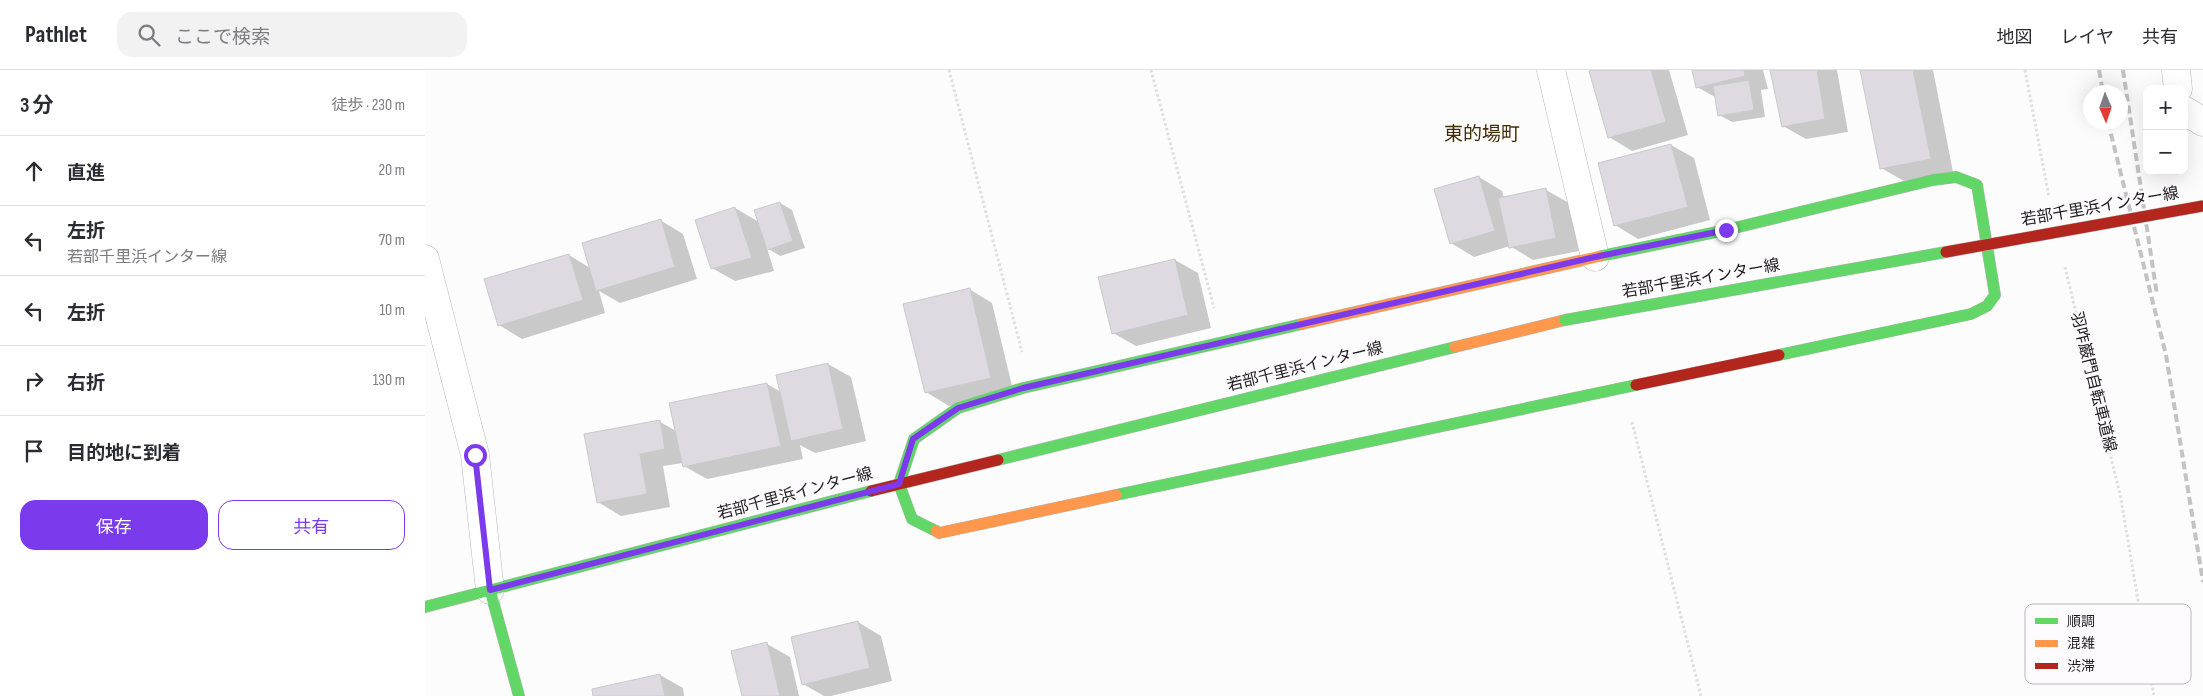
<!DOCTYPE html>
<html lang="ja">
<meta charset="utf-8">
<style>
:root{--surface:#fff;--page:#f2f2f3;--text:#2b2b33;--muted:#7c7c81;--line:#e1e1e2;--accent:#7c3aed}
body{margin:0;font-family:"Sofia Sans Condensed","Noto Sans JP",sans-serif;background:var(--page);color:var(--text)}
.controls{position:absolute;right:15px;top:15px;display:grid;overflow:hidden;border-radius:10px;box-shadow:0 5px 20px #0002}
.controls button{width:45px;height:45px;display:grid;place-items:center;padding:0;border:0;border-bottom:1px solid var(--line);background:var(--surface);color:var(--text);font:25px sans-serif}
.compass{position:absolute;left:1658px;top:15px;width:45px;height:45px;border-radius:50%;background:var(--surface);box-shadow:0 5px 20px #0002;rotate:178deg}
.stop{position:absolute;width:15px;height:15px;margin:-11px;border:4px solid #7c3aed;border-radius:50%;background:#fff}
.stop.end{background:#7c3aed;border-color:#fff;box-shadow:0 1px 5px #0008}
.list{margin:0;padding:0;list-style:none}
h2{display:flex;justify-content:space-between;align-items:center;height:65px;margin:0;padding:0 20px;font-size:21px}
h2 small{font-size:16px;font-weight:400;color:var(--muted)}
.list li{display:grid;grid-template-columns:32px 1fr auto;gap:15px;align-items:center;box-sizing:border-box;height:70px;padding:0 20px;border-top:1px solid var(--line)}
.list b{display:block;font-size:19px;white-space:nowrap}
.list p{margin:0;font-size:16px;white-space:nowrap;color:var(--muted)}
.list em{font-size:16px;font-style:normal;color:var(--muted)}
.actions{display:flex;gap:10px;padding:15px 20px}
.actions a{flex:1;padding:11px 0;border:1px solid var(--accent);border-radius:15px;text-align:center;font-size:18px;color:var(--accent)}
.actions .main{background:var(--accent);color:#fff}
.icon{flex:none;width:28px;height:28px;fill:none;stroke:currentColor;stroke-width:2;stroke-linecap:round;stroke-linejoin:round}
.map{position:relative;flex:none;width:1778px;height:626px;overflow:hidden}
header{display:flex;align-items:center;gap:30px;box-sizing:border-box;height:70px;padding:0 25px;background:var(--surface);border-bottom:1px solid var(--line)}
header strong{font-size:24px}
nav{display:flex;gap:28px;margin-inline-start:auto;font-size:18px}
.search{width:350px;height:45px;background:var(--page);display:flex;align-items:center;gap:12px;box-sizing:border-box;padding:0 18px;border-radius:15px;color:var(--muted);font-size:19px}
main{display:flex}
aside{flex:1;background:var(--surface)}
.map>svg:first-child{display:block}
</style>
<header>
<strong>Pathlet</strong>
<div class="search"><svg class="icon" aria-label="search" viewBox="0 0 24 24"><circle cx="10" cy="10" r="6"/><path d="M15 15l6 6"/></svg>ここで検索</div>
<nav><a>地図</a><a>レイヤ</a><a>共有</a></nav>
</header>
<main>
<aside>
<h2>3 分<small>徒歩 · 230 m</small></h2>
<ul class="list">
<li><svg class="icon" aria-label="ahead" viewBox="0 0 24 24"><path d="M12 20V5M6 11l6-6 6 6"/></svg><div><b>直進</b></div><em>20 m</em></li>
<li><svg class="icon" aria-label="left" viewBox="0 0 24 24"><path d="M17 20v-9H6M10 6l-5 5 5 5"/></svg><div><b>左折</b><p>若部千里浜インター線</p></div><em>70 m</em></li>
<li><svg class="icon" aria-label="left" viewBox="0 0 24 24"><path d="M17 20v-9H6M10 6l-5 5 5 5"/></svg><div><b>左折</b></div><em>10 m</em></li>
<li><svg class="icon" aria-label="right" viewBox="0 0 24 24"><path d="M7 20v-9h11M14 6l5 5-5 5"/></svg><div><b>右折</b></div><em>130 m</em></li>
<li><svg class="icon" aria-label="arrive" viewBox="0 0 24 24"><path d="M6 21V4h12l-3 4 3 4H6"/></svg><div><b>目的地に到着</b></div></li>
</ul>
<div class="actions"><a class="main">保存</a><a>共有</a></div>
</aside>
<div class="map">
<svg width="1778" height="626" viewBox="0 0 1778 626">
<rect width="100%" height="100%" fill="#fcfcfc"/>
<path fill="#0003" d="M 1174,0 L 1244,0 L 1263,65 L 1207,81 L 1184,67 Z
M 1268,0 L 1338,0 L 1343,19 L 1336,20 L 1340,47 L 1307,52 L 1294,45 L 1292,28 L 1272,17 Z
M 1347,0 L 1412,0 L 1423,62 L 1381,69 L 1358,56 Z
M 1436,0 L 1508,0 L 1528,102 L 1479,111 L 1456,98 Z
M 1246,75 L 1269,88 L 1285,150 L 1213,169 L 1190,155 Z
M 1054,107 L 1077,121 L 1079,128 L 1121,120 L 1144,133 L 1154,181 L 1108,190 L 1085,176 L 1049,187 L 1026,173 Z
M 355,133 L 367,140 L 380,178 L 355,186 L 342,178 L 349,201 L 310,211 L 287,198 L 310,138 L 334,152 Z
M 235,150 L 258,164 L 272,209 L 195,233 L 174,221 L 180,243 L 97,269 L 74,255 L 144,185 L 165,198 Z
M 750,190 L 773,203 L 786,258 L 711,276 L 688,263 Z
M 544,219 L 567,233 L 588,320 L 524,336 L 501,322 Z
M 403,294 L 426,307 L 441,371 L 390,383 L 375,375 L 378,389 L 282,409 L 259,396 L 258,393 L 238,396 L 245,437 L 196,446 L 173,432 L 235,352 L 251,361 L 342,314 L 356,322 Z
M 433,552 L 456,566 L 467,611 L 406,626 L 399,626 L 378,614 Z
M 342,574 L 365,587 L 374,626 L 318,626 Z
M 235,605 L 258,618 L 259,626 L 170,626 Z"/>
<path fill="#dfd9e1" stroke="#cbc9cb" d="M 1169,0 L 1226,0 L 1241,52 L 1183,68 L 1164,1 Z
M 1267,0 L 1319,0 L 1320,6 L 1271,18 Z
M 1345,0 L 1392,0 L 1400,49 L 1357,57 Z
M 1435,0 L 1488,0 L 1506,89 L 1455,99 Z
M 1324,10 L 1329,40 L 1293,46 L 1288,16 Z
M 1246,74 L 1263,137 L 1189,156 L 1173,93 Z
M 1054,106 L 1070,161 L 1025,174 L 1009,119 Z
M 1121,118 L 1131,168 L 1084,178 L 1073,128 Z
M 355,132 L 368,171 L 342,180 L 329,140 Z
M 310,137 L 327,188 L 286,199 L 270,150 Z
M 236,149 L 250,197 L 171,221 L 157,173 Z
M 144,184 L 158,230 L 73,256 L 59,209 Z
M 750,189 L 763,245 L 687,264 L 673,207 Z
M 545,218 L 566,308 L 500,323 L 478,234 Z
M 403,293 L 418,359 L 366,371 L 351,305 Z
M 342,313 L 356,376 L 258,397 L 244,333 Z
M 235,350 L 240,379 L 215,384 L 222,424 L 172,433 L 159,364 Z
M 433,551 L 445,598 L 377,615 L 366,567 Z
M 342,572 L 355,626 L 317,626 L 306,581 Z
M 235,604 L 240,626 L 168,626 L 167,619 Z"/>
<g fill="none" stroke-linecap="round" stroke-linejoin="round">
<g stroke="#b9b8ba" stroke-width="29">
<path id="street" d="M 1126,0 L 1170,187
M 1751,0 L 1753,19
M 1759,40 L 1778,52
M 0,189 L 50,385 L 65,520"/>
</g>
<g stroke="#b9b8ba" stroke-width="12">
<path id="fast" d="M 1176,186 L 1301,160 L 1508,110 L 1531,107
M 1354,285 L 1546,244 L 1562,236 L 1570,225 L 1552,115 L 1531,107
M 573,390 L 1030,277
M 691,425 L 1211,315
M 511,461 L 487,449 L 474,414 L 489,369 L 533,338 L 598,318 L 877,254
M 65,520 L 94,626
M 0,537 L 446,421"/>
</g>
<g stroke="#b9b8ba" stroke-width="12">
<path id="slow" d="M 877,254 L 1176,186
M 1030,277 L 1140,250
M 511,461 L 514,463 L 691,425"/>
</g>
<g stroke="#b9b8ba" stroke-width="12">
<path id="jam" d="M 1211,315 L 1354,285
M 446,421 L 573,390"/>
</g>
<path stroke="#dfdfdf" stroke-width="3" stroke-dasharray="2.5 2.5" stroke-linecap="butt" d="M 524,0 L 597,282
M 726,0 L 789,238
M 1600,0 L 1624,127
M 1640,197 L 1696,429 L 1729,626
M 1207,352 L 1276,626"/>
<use href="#street" stroke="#fff" stroke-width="28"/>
<use href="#fast" stroke="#63d668" stroke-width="11"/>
<use href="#slow" stroke="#ff974d" stroke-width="11"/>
<use href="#jam" stroke="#b3261e" stroke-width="11"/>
<path stroke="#c4c3c4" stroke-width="4" stroke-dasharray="8 4" stroke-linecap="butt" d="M 1674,0 L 1678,22
M 1698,0 L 1732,225
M 1683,52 L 1741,285 L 1778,512"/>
<g stroke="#b9b8ba" stroke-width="12" stroke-linecap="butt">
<path id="fast-bridge" d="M 1140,250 L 1521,182"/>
</g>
<g stroke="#b9b8ba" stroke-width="12" stroke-linecap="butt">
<path id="jam-bridge" d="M 1521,182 L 1778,136"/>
</g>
<use href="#fast-bridge" stroke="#63d668" stroke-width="11"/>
<use href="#jam-bridge" stroke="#b3261e" stroke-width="11"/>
</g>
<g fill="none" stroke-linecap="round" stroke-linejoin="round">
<path stroke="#7c3aed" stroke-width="6" d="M 50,385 L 65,520 L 474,414 L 488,369 L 533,338 L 598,318 L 1170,187 L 1301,160"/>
</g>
<g text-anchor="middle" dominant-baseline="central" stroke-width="4.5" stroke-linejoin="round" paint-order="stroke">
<g font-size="16" fill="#201c21" stroke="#fdfbfd">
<text transform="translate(1675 137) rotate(-10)">若部千里浜インター線</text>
<text transform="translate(1276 209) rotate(-10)">若部千里浜インター線</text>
<text transform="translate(880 297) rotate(-14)">若部千里浜インター線</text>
<text transform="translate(1668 312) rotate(76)">羽咋巌門自転車道線</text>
<text transform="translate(370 424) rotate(-15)">若部千里浜インター線</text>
</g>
<g font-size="19" fill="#412d05" stroke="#fdfbfd">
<text x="1057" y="64">東的場町</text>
</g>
</g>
<rect x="1600" y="534" width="166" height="80" rx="8" fill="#fdfbfd" stroke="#bbb8bb" stroke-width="1"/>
<rect x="1610" y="548" width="23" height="6" fill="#63d668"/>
<rect x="1610" y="570" width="23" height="7" fill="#ff974d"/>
<rect x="1610" y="593" width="23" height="6" fill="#b3261e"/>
<g font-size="14" fill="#201c21">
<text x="1642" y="556">順調</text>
<text x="1642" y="578">混雑</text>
<text x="1642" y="601">渋滞</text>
</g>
</svg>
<div class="controls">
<button>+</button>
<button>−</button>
</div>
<svg class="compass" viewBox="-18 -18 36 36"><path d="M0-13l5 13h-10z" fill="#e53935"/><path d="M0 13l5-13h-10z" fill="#7c7c81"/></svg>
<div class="stop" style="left:50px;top:385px"></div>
<div class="stop end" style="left:1301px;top:160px"></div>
</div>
</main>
